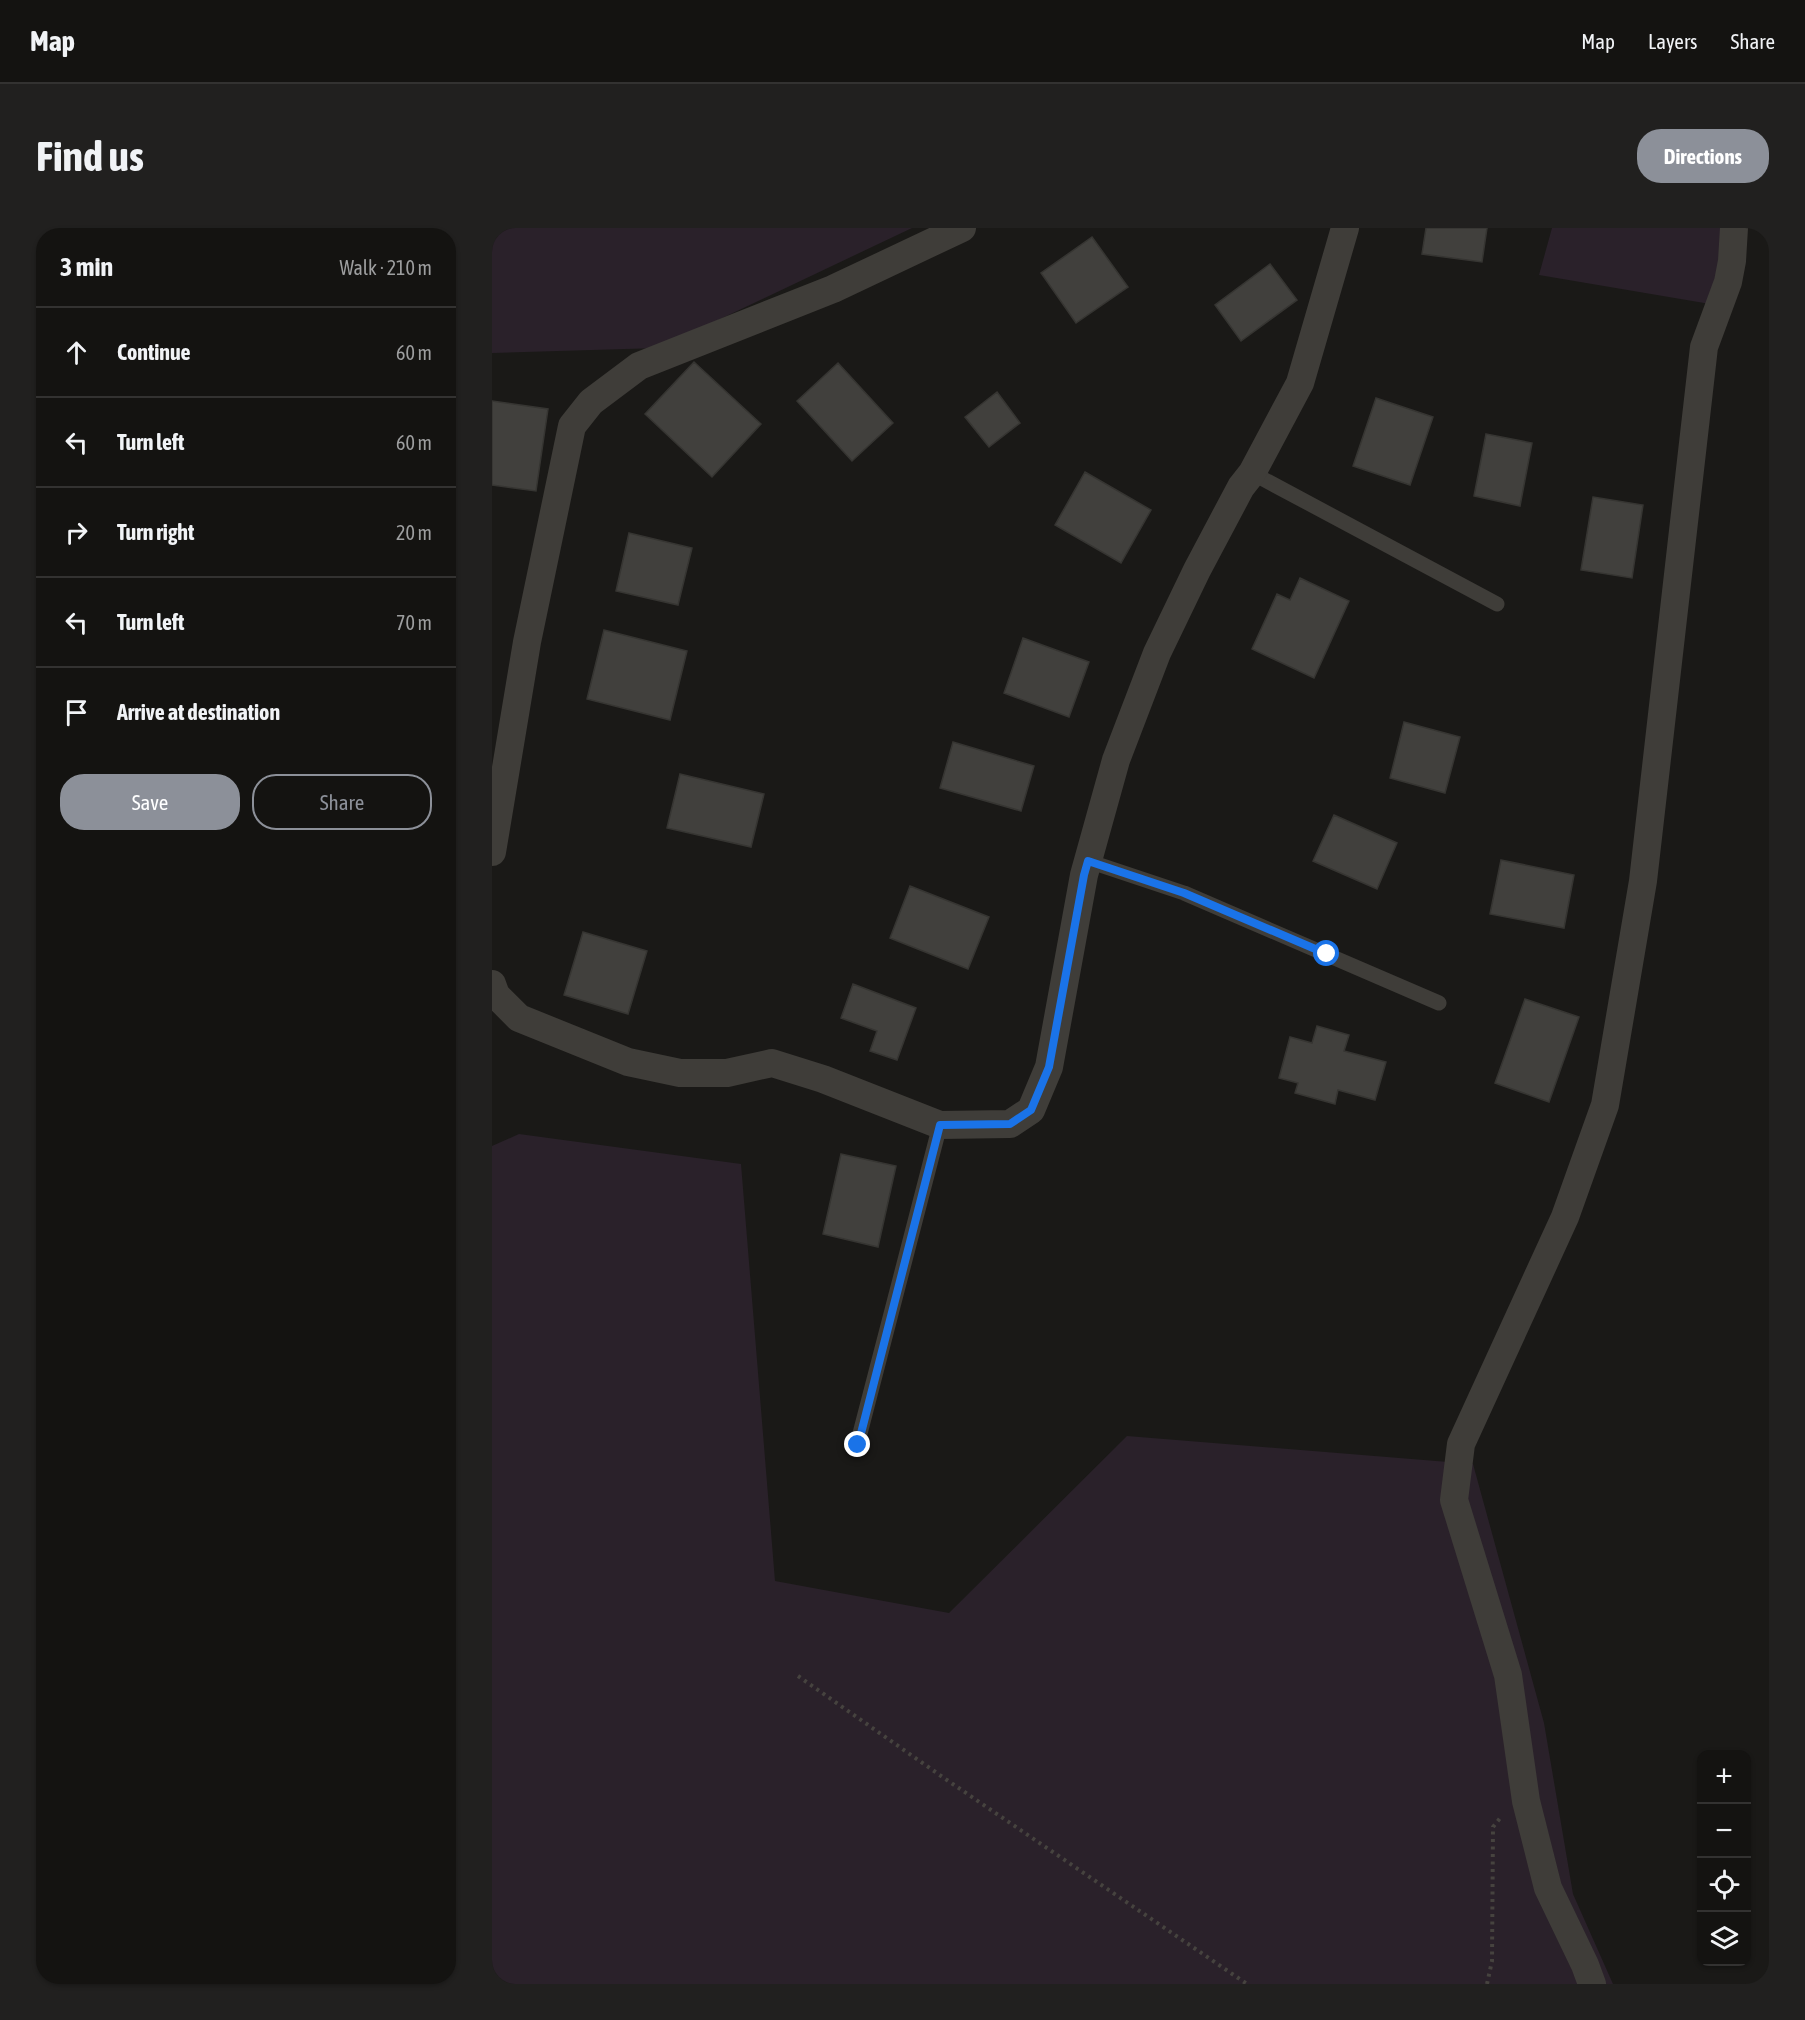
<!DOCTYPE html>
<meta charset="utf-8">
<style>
:root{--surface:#141311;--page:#21201f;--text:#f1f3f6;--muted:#9d9e9f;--line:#333231;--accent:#8c9099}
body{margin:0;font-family:"Asap Condensed",sans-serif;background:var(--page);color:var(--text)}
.controls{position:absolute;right:18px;bottom:18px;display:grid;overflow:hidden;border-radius:12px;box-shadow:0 2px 4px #0004}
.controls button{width:54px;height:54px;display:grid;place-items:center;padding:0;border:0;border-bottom:2px solid var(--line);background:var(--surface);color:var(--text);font:30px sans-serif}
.stop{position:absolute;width:18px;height:18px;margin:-14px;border:4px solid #1a73e8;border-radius:50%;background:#fff}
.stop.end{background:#1a73e8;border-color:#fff;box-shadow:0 2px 6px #0008}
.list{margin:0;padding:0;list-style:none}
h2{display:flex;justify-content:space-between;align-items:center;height:78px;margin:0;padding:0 24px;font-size:26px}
h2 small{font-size:20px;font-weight:400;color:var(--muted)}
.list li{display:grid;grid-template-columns:39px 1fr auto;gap:18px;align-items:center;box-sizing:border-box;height:90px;padding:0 24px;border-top:2px solid var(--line)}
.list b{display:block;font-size:22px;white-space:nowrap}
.list em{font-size:20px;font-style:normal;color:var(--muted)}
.actions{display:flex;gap:12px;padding:18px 24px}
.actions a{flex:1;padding:14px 0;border:2px solid var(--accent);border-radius:24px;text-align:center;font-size:21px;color:var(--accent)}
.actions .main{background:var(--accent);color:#fff}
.icon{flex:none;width:33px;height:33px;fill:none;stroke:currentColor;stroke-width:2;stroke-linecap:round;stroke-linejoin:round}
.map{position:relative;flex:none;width:1277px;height:1756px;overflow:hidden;border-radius:24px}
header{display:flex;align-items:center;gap:36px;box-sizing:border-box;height:84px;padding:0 30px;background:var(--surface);border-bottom:2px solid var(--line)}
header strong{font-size:28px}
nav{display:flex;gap:33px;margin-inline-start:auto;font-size:21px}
.intro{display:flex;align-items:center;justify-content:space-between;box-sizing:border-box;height:144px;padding:0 36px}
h1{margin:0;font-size:42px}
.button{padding:15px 27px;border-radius:24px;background:var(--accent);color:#fff;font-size:21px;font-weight:700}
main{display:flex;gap:36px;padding:0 36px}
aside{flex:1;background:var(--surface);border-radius:24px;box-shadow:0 2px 4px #0004}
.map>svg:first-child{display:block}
</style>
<header>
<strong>Map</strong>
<nav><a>Map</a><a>Layers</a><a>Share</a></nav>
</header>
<div class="intro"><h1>Find us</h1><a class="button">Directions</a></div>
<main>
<aside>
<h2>3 min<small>Walk · 210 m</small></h2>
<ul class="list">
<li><svg class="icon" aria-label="ahead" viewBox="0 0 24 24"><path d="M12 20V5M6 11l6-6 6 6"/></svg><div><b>Continue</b></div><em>60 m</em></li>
<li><svg class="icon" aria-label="left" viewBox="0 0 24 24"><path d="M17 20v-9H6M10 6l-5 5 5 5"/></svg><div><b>Turn left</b></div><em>60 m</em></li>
<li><svg class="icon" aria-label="right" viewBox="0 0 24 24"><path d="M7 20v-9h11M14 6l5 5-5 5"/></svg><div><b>Turn right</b></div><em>20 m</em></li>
<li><svg class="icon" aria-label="left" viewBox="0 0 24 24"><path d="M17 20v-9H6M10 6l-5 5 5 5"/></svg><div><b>Turn left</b></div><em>70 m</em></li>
<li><svg class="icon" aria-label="arrive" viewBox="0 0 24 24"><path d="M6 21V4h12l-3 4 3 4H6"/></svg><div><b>Arrive at destination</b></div></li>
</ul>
<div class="actions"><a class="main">Save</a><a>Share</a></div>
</aside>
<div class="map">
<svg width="1277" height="1756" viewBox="0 0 1277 1756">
<rect width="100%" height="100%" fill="#1a1917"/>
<path fill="#2a212a" d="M 0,0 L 420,0 L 167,120 L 0,125 Z
M 1060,0 L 1233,0 L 1224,77 L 1047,47 Z
M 27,906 L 249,936 L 283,1353 L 457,1385 L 635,1208 L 981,1236 L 1052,1495 L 1081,1666 L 1121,1756 L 0,1756 L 0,918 Z"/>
<path fill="#41403d" stroke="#363532" stroke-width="1.5" d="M 934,0 L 995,0 L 990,34 L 930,26 Z
M 600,9 L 636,59 L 584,95 L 549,45 Z
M 778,36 L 805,72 L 749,113 L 723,77 Z
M 202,134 L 269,196 L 220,249 L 153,186 Z
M 346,135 L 401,195 L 360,233 L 305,173 Z
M 505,164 L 528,195 L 497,219 L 473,189 Z
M 884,170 L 941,189 L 918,257 L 861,238 Z
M 0,173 L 56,181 L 44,263 L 0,257 Z
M 994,206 L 1040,215 L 1028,278 L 982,268 Z
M 593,244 L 659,282 L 629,335 L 563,297 Z
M 1101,269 L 1151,277 L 1140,350 L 1089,342 Z
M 137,305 L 200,320 L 186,377 L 124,363 Z
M 808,350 L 857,373 L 822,450 L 760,421 L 785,366 L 798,372 Z
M 112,402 L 195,423 L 178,492 L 95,471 Z
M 531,410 L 597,434 L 577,489 L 512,465 Z
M 912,494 L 968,509 L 953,565 L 898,550 Z
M 461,514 L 542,538 L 529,583 L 448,560 Z
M 188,546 L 272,566 L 259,619 L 175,600 Z
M 842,587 L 905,615 L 885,661 L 821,633 Z
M 1009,632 L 1082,647 L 1072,700 L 998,686 Z
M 418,658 L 497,689 L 476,741 L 398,710 Z
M 91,704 L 155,723 L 136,786 L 72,767 Z
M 361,756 L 424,780 L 405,832 L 378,823 L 385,803 L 349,790 Z
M 1033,771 L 1087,789 L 1057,874 L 1003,855 Z
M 825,798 L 857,807 L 852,823 L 894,834 L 883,872 L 846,862 L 843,876 L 803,865 L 806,855 L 787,850 L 798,809 L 820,815 Z
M 349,926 L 404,938 L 386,1019 L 331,1006 Z"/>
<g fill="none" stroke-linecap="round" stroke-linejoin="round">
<path stroke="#46433f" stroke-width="4" stroke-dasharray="3 4.5" stroke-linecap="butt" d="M 306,1448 L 452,1550 L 755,1756
M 995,1756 L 1000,1733 L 1001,1599 L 1009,1589"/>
<path stroke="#3f3d39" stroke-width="15" d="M 760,245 L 1005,376
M 596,633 L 692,665 L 947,775
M 365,1217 L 448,897"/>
<path stroke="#3f3d39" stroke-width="28" d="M 0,624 L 35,414 L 80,198 L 99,174 L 147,138 L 341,61 L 470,0
M 0,756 L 4,767 L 27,790 L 136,834 L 188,845 L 235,845 L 280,835 L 331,851 L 448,897 L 518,896 L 539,882 L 557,839 L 592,647 L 624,532 L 665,425 L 705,342 L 749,259 L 760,245 L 808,155 L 853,0
M 1100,1756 L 1093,1737 L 1056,1660 L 1034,1573 L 1016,1447 L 962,1272 L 969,1216 L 1073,989 L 1113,877 L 1151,653 L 1212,119 L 1236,54 L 1240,33 L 1242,0"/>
</g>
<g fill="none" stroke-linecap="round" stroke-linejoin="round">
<path stroke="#1a73e8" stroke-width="8" d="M 366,1217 L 448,897 L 518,896 L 539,882 L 557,839 L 592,647 L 596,633 L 692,665 L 835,726"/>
</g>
</svg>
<div class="controls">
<button>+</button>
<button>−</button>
<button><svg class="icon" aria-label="locate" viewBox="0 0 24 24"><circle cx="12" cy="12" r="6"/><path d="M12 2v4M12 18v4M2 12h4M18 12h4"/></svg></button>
<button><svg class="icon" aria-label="layers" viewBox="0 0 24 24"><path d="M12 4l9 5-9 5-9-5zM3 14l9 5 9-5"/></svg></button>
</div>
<div class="stop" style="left:835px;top:726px"></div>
<div class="stop end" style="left:366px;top:1217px"></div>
</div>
</main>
